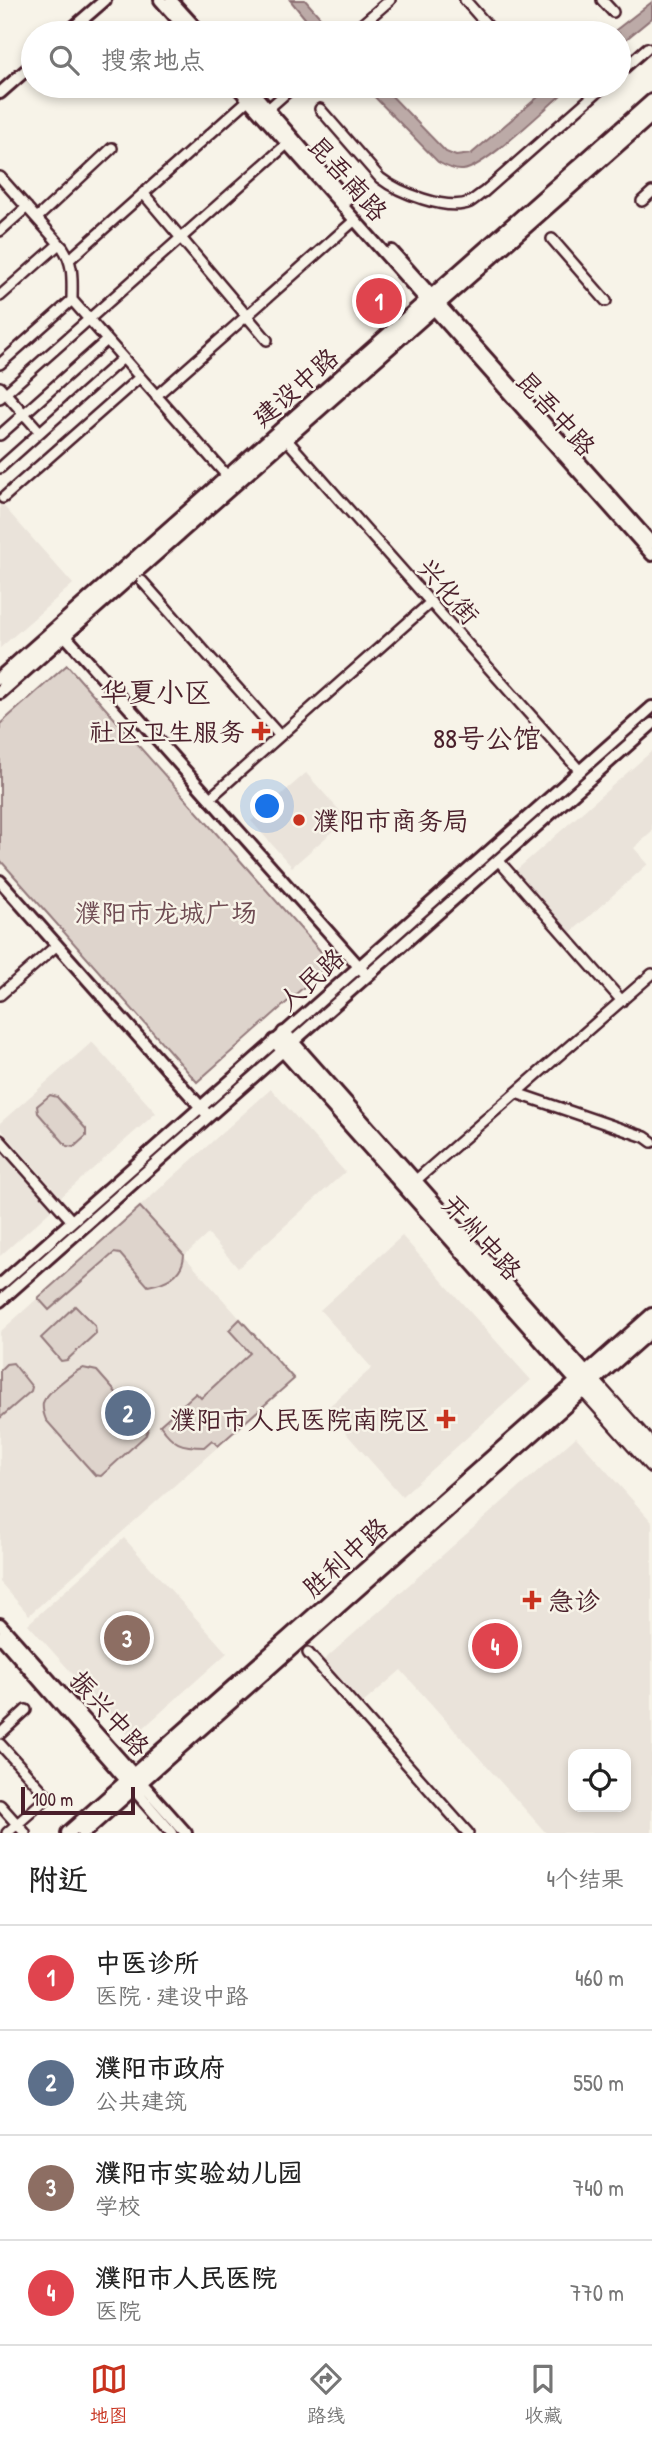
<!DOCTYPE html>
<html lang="zh">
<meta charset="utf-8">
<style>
:root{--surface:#fff;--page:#f6f6f6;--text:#222;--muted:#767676;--line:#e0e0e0;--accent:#c8321e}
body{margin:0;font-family:"Patrick Hand","LXGW WenKai TC",sans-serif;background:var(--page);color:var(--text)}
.controls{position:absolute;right:21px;bottom:21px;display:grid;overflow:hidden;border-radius:14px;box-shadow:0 4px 10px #0003}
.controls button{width:63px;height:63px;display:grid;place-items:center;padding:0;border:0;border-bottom:2px solid var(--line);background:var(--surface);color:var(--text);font:35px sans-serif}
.scale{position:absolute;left:21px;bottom:18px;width:114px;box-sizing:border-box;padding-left:7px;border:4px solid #4a1f2b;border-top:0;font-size:19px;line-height:24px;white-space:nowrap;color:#4a1f2b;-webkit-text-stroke:5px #f7f3e8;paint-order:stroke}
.you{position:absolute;left:268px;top:807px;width:24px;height:24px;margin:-18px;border:5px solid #fff;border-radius:50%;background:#1a73e8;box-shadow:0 0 0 10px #1a73e833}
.badge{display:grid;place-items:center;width:46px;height:46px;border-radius:50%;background:var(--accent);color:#fff;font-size:23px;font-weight:700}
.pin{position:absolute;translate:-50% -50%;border:4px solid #fff;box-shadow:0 2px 7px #0006}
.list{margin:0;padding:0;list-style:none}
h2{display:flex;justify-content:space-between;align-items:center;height:91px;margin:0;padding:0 28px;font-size:30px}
h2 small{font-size:23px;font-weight:400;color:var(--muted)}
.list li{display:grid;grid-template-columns:46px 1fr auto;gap:21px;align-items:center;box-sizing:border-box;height:105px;padding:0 28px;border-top:2px solid var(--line)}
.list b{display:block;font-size:26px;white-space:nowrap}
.list p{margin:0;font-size:23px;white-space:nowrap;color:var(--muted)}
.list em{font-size:23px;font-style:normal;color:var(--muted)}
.icon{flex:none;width:38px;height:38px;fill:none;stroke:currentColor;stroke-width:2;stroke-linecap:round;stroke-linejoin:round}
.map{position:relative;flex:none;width:652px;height:1833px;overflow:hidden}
.search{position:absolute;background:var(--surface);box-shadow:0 4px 10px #0003;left:21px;right:21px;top:21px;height:77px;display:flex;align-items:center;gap:18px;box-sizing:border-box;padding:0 24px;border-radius:38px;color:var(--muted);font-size:26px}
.sheet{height:511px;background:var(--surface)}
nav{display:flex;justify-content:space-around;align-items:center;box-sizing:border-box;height:98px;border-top:2px solid var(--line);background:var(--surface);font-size:19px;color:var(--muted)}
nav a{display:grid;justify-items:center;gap:4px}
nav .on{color:var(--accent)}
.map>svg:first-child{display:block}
</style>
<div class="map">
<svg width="652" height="1833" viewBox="0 0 652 1833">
<rect width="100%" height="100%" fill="#f7f3e8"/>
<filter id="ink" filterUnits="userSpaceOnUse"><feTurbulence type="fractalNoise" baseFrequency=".0143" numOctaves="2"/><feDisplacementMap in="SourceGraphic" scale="14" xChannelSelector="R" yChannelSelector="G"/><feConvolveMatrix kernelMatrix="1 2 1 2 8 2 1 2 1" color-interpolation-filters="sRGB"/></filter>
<g filter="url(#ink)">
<path fill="#eae3da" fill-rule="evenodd" d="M 0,502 L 73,584 L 0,648 Z
M 652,751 L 652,832 L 634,848 L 648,864 L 568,935 L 513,873 Z
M 306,773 L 347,819 L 292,867 L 251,821 Z
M 92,1042 L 156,1113 L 61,1197 L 0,1128 L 0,1123 Z
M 271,1089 L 345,1172 L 238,1268 L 208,1234 L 184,1256 L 294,1379 L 29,1615 L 0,1582 L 0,1332 Z
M 0,1147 L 54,1208 L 0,1256 Z
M 402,1236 L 531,1380 L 402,1496 L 325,1410 L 372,1368 L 320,1310 Z
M 576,1437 L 652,1522 L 652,1833 L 546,1833 L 401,1670 L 363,1703 L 324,1660 ZM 573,1754 L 626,1754 L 626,1807 L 573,1807 Z
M 124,1538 L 227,1653 L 131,1739 L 28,1624 Z"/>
<path fill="#ded4cc" stroke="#947a7c" stroke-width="2" d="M 67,665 L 331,963 L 197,1082 L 0,860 L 0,724 Z
M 50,1095 L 57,1097 L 86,1129 L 86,1136 L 74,1147 L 67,1146 L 38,1113 L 37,1106 Z
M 140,1207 L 184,1255 C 183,1275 165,1283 148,1286 L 120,1254 L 114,1253 L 49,1310 L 38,1298 Z
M 75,1306 L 95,1326 L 96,1333 L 67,1360 L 61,1361 L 41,1338 Z
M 240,1319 L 294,1379 L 218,1446 L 212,1440 L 204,1447 C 181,1447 173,1444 160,1425 L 196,1393 L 201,1398 L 250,1353 L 229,1330 Z
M 13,1363 L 32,1387 L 31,1391 L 0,1418 L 0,1370 L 6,1364 Z
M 83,1368 L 97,1371 L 148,1429 L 146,1435 L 101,1476 L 95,1475 L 46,1420 C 44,1415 42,1409 43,1403 C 46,1393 73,1372 83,1368 Z"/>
<path fill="#bcaaa7" stroke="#8e7275" stroke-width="2" d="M 290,0 L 305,0 L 334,33 L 317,33 Z
M 652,2 L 652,18 L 619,45 L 619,33 L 612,33 Z
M 364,86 L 382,86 L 446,152 L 456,156 L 471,154 L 551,86 L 571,86 C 551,103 485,168 463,170 C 454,171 445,166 438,162 Z"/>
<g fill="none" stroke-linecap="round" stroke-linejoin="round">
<g stroke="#4a1f2b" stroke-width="14">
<path id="minor" d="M 465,0 L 494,33
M 602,0 L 613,12
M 352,33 L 390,0
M 619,73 L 647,48
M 268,109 L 294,86
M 320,109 L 380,178 C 398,192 447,212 470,202 C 475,199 479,195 484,192 L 604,86
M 0,177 L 63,248 C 74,265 72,280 72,300 L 228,477
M 143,193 L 267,340
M 642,201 L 652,192
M 37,218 L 112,148
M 0,231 L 27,207
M 552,239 L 606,301
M 70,259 L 248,100
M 0,296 L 59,244
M 0,364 L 72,300
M 0,387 L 40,432
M 156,396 L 355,220
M 0,398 L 287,144
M 0,435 L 107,340
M 286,439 L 580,771
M 0,468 L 123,358
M 3,498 L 140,377
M 142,581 L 280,736
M 210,798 L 431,602
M 498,860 L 622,1001
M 0,995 L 57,945
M 516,1093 L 645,1137 L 652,1142
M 0,1140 L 72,1221
M 415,1181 L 652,974
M 308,1653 L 468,1833
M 0,1734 L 26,1710
M 0,1744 L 48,1797 L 7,1833
M 0,1805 L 25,1833"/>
</g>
<g stroke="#4a1f2b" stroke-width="16">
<path id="tertiary" d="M 160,0 L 189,33
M 171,0 L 201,33
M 67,33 L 105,0
M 236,86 L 652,555
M 248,86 L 347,200
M 0,93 L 33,64
M 392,251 L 652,543
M 60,630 L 363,971
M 0,881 L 205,1112
M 0,1285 L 652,707
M 0,1301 L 652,724
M 0,1624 L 186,1833
M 0,1636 L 172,1833"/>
</g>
<g stroke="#4a1f2b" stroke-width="18">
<path id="secondary" d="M 0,678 L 652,101
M 0,692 L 652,115
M 284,1033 L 586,1374
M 275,1041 L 577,1381
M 68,1833 L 652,1315
M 83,1833 L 652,1329"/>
</g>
<g stroke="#4a1f2b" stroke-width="19">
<path id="primary" d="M 586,1374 L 652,1448
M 577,1381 L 652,1465"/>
</g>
<use href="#minor" stroke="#f7f3e8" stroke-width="9"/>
<use href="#tertiary" stroke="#f7f3e8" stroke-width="10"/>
<use href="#secondary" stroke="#f7f3e8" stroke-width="12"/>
<use href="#primary" stroke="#f7f3e8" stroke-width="14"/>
</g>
</g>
<g fill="#c8321e" stroke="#f7f3e8" stroke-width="2.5">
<path d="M257.5 720.5h7v7h7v7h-7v7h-7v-7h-7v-7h7z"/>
<circle cx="299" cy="820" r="7"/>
<path d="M442.5 1408.5h7v7h7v7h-7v7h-7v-7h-7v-7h7z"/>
<path d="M528.5 1589.5h7v7h7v7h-7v7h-7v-7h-7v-7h7z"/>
</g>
<g text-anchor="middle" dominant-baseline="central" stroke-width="5" stroke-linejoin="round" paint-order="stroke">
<g font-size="26" fill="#4a1f2b" stroke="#f7f3e8">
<text transform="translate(348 178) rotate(48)">昆吾南路</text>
<text transform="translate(295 387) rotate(-41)">建设中路</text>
<text transform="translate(556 413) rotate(48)">昆吾中路</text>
<text transform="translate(449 591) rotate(49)">兴化街</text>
<text transform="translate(311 979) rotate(-42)">人民路</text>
<text transform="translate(482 1237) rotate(48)">开州中路</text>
<text transform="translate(345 1557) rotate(-42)">胜利中路</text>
<text transform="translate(110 1713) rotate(48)">振兴中路</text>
</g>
<g font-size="26" fill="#4a1f2b" stroke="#f7f3e8" text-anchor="end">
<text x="245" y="731">社区卫生服务</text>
<text x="313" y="820" text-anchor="start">濮阳市商务局</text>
<text x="430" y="1419">濮阳市人民医院南院区</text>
<text x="548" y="1600" text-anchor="start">急诊</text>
</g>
<g font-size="26" fill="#6f4c53" stroke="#f7f3e8">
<text x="166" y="912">濮阳市龙城广场</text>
</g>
<g font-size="28" fill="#4a1f2b" stroke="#f7f3e8">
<text x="156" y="692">华夏小区</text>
<text x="487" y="738">88号公馆</text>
</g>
</g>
</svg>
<div class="controls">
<button><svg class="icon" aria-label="locate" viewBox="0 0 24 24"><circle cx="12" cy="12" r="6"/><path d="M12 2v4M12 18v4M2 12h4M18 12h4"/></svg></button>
</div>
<div class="scale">100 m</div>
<div class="you"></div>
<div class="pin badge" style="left:379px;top:301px;background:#e0444e">1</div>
<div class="pin badge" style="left:128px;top:1413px;background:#5c6f8a">2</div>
<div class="pin badge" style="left:127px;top:1638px;background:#8d6e63">3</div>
<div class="pin badge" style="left:495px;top:1646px;background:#e0444e">4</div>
<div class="search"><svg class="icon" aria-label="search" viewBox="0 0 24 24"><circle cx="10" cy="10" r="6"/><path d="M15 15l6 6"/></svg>搜索地点</div>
</div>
<section class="sheet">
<h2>附近<small>4个结果</small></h2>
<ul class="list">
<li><span class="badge" style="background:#e0444e">1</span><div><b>中医诊所</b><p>医院 · 建设中路</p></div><em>460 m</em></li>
<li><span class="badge" style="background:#5c6f8a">2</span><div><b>濮阳市政府</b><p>公共建筑</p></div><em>550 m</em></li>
<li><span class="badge" style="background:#8d6e63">3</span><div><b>濮阳市实验幼儿园</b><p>学校</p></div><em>740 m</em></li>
<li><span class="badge" style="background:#e0444e">4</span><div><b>濮阳市人民医院</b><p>医院</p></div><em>770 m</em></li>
</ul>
</section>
<nav>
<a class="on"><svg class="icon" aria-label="map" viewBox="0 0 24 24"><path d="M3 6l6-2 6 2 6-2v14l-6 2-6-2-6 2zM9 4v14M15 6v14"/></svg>地图</a>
<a><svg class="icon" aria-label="directions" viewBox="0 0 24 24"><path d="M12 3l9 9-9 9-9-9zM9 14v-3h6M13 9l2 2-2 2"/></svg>路线</a>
<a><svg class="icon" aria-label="saved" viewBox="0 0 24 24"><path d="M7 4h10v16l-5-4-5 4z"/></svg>收藏</a>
</nav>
